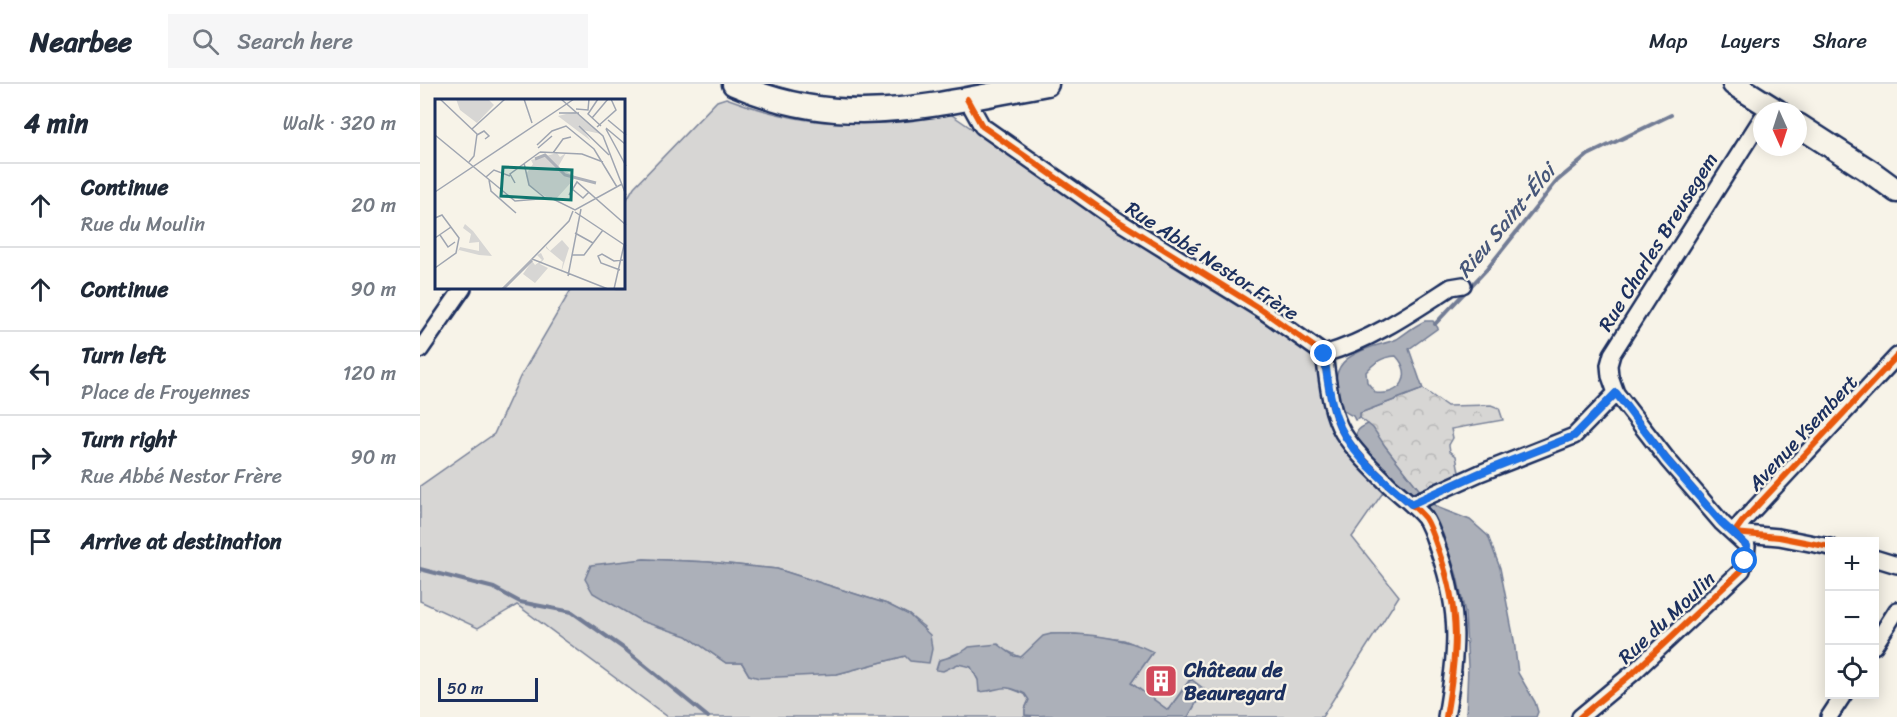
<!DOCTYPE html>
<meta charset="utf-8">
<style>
:root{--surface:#fff;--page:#f6f6f7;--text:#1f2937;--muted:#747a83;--line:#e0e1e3}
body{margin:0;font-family:Sriracha,sans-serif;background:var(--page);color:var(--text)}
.controls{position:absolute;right:18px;bottom:18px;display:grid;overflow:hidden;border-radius:0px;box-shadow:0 3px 15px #0003}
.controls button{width:54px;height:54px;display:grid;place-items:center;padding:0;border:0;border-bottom:2px solid var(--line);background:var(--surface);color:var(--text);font:30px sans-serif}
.compass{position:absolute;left:1333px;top:18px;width:54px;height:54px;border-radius:50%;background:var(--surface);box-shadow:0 3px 15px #0003;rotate:177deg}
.scale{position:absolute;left:18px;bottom:15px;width:100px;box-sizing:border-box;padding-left:6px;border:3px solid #1b2f5e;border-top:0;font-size:16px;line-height:21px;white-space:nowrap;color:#1b2f5e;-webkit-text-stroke:4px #f7f3e8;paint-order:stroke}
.stop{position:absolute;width:18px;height:18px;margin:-14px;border:4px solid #1a73e8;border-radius:50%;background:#fff}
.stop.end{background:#1a73e8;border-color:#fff;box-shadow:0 2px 6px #0008}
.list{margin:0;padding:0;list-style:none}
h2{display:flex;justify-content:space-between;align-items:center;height:78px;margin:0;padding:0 24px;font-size:26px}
h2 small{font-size:20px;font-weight:400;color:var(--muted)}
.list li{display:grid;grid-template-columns:39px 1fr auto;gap:18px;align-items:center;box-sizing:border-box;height:84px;padding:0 24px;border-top:2px solid var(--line)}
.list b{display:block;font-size:22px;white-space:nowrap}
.list p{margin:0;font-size:20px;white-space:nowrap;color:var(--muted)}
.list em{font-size:20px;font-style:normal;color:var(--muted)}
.icon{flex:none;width:33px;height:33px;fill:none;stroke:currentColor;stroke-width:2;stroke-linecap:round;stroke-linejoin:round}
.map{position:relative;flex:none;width:1477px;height:633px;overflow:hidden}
header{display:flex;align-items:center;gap:36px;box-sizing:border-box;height:84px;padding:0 30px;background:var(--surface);border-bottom:2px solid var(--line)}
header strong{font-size:28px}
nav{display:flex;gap:33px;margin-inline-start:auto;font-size:21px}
.search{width:420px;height:54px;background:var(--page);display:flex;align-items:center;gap:15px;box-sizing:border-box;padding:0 21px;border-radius:0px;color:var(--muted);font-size:22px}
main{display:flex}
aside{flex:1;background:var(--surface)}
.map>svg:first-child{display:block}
</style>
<header>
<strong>Nearbee</strong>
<div class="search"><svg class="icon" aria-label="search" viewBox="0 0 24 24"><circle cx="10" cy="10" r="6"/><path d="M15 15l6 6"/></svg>Search here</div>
<nav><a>Map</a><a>Layers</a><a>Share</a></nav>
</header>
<main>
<aside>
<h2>4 min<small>Walk · 320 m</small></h2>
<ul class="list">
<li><svg class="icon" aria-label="ahead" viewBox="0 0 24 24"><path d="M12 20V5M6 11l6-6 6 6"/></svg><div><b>Continue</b><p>Rue du Moulin</p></div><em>20 m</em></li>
<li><svg class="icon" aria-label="ahead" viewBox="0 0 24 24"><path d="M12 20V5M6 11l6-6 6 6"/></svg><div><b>Continue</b></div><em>90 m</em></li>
<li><svg class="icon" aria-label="left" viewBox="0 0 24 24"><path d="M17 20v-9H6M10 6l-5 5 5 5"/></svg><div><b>Turn left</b><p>Place de Froyennes</p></div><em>120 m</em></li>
<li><svg class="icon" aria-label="right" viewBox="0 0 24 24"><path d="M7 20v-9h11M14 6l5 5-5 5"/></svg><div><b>Turn right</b><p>Rue Abbé Nestor Frère</p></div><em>90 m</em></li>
<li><svg class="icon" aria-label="arrive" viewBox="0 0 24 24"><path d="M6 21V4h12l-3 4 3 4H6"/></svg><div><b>Arrive at destination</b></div></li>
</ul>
</aside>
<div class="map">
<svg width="1477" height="633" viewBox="0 0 1477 633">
<defs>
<pattern id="park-crowns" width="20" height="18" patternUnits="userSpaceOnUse" patternTransform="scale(1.5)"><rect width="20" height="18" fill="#d7d6d4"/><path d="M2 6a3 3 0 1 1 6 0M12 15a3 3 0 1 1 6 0" fill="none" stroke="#b8b8b8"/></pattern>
</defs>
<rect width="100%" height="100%" fill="#f7f3e8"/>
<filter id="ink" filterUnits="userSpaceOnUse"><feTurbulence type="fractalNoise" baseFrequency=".0167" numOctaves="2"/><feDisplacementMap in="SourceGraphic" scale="12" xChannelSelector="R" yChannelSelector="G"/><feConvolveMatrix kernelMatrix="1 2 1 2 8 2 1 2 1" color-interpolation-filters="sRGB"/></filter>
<g filter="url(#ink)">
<path fill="#d7d6d4" stroke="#798299" stroke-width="1.5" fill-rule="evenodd" d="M 306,14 C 353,32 405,43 456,38 C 480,36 505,32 529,29 L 748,179 L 900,273 L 919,340 L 969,400 L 932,453 L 979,512 L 902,633 L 768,633 L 784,606 L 770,595 L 748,626 L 711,599 L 733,568 L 704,556 L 655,550 L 631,550 L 601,573 C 595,572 590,567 584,566 C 568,564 538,565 526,575 L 551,583 L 558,596 L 569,607 L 584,602 L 605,610 L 609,616 L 605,625 L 605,631 L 612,633 L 248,633 L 97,521 L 58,544 L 0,517 L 0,402 L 74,350 L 100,293 L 152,204 L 204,204 L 204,120 L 214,103 L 297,17 ZM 224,475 L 289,478 L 357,485 L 467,520 L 489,531 L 504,543 L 485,572 L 417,590 L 329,591 L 322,579 L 306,579 L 267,552 L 206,478 Z"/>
<path fill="url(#park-crowns)" stroke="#798299" stroke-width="1.5" d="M 1003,305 L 1027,322 L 1071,321 L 1079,324 L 1083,336 L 1031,345 L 1033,354 L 1029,361 L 1030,367 L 1036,372 L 1040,393 L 1003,411 L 948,340 L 940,334 L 940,329 Z"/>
<path fill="#acb0b9" stroke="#727c95" stroke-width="1.5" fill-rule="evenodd" d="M 1005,237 L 1013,237 L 1018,244 L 989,265 L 1003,305 L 940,329 L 940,334 L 935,336 L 933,332 C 923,328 919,322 917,311 C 911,281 927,271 954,262 C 961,260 970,258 977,255 C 986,249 994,242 1005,237 ZM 976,272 C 994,291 981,312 956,309 L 947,298 L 946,288 C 955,278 962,273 976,272 Z
M 948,340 L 953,344 L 965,362 L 1008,417 L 1019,424 L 1050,436 L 1068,452 L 1080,484 L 1094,556 L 1098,589 L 1115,618 L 1118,628 L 1116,633 L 1046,633 L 1048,582 L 1045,529 L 1037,492 L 1023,450 L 1004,425 L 997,413 L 981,406 L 935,360 C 935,348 937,345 948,340 Z
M 224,475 L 289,478 L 357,485 L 467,520 L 489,531 L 510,551 L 512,565 L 509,579 L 490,577 L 485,572 L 417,590 L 339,594 L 329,591 L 322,579 L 306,579 L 267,552 L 221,537 L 173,509 L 165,495 L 171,481 Z
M 631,550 C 663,549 706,553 733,568 L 711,599 L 748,626 L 771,595 L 784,605 L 768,633 L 640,633 C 628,630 617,633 605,631 L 605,625 L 609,616 L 605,610 C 581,598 582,607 559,608 L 558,596 L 551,583 L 538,580 L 523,587 L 516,586 L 519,576 C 526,575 544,568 549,563 L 578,560 L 594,572 L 601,573 L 623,552 Z"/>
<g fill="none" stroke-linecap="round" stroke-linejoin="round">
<path stroke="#727c95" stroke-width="4" d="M 1015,240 L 1067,185 L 1137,97 L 1168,71 L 1251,31
M 0,485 L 74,504 L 100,518 L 152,528 L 206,566 L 288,633"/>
<g stroke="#1b2f5e" stroke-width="20">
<path id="street" d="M 547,15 L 562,42 L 695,135 L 842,226 L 904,270 C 908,296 909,325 923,349 C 935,368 952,384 968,400 C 980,411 994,421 1005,434 C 1011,443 1015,457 1019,468 C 1041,530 1037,569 1026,633
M 0,266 L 43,204
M 904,270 C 950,257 991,229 1031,203 L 1043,201
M 991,420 L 1060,389 L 1154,352 L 1196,309
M 1314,449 L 1322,438 L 1477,272
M 1314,449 L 1359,453 L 1410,463
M 1454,474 L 1477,481
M 1454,562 L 1477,526
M 1160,633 L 1214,588 L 1322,486 L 1326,473 L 1327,462 L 1302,439 L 1247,375 L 1196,309 L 1190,292 L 1189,281 L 1192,270 L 1342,34
M 1409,633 L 1424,610"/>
</g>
<g stroke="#1b2f5e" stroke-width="27">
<path id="secondary" d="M 314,0 C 424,49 515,20 627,0
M 1314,0 L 1357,27
M 1378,41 L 1451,88 L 1477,107"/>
</g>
<use href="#street" stroke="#f7f3e8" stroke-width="15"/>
<use href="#secondary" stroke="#f7f3e8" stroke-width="22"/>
<g stroke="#f7f3e8" stroke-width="10">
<path id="cycleway" d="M 547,15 L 562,42 L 695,135 L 842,226 L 904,270 C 908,296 909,325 923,349 C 935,368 952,384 968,400 C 980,411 994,421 1005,434 C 1011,443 1015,457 1019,468 C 1041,530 1037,569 1026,633
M 991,420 L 1060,389 L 1154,352 L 1196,309 L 1247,375 L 1302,439 L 1327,462 L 1326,473 L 1322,486 L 1214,588 L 1160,633
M 1314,449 L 1322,438 L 1477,272
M 1314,449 L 1359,453 L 1410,463"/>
</g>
<use href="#cycleway" stroke="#e8590c" stroke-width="6"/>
</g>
</g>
<g fill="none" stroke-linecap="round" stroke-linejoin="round" filter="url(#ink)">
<path stroke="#1a73e8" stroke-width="8" d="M 904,270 C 907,291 909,313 916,333 C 928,369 964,396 991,420 L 1060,389 L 1154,352 L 1196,309 L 1246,375 L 1302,439 L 1327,462 L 1325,477"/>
</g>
<defs>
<g id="building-square" transform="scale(1.725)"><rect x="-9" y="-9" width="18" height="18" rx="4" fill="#d1495b" stroke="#f7f3e8"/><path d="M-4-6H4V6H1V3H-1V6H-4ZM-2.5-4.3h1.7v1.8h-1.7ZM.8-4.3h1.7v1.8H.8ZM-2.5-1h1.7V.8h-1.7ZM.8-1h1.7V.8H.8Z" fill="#fff"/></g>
</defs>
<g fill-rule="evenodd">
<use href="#building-square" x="741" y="597"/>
</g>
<g text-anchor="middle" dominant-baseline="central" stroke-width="4.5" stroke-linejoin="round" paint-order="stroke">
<g font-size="20" fill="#1b2f5e" stroke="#f7f3e8">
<text transform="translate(1238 158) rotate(-58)">Rue Charles Breusegem</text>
<text transform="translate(792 177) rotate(33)">Rue Abbé Nestor Frère</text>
<text transform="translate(1383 349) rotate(-47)">Avenue Ysembert</text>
<text transform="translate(1247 534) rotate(-43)">Rue du Moulin</text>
</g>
<g font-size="20" font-weight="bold" fill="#1b2f5e" stroke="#f7f3e8" text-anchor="start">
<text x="764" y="586">Château de<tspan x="764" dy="23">Beauregard</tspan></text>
</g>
<g font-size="21" font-style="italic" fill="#465679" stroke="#f7f3e8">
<text transform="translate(1086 137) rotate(-50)">Rieu Saint-Éloi</text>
</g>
</g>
<g transform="translate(15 15)">
<rect width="190" height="190" fill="#f7f3e8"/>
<path d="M 139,13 L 153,23 L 166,35 L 148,31 L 156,42 L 123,17 ZM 122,54 L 125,58 L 131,54 L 123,68 L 141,78 L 121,100 L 111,98 L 94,86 L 91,75 L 98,65 L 96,61 ZM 30,125 L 38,132 L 57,157 L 44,156 L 24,151 L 22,154 L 25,148 L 44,152 L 44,143 L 34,144 L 36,135 L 28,129 ZM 127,141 L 134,149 L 126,174 L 128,163 L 111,149 L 111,147 L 115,152 Z" fill="#d7d6d4"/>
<path d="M 21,0 L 53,0 L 59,6 L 42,24 L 25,11 ZM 106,154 L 109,160 L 105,165 L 113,169 L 100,184 L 88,175 L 97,162 L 100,166 L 107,161 L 102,156 Z" fill="#d7d6d4"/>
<path fill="none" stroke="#acb0b9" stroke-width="3" d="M 100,60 L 110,56 L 130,76 L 161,84M 68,190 L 97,161"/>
<path fill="none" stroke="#9fa5b1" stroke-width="1.5" d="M 5,0 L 42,35 L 39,57 L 34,63M 89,0 L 97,24M 126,0 L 168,37 L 191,96M 163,0 L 153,15 L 166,27M 141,10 L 153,11 L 154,0M 124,14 L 144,14M 157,19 L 173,0M 173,21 L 191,36M 144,27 L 174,56M 162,28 L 181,11 L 176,0M 171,29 L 190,45M 37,30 L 70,0M 171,30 L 191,67M 0,36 L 80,102 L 116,99 L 140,111 L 187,85M 42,36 L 49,32 L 54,37 L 50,40M 102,46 L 117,32 L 131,27 L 159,50 L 182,88M 103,49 L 117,37M 105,53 L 147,55 L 168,63M 118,54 L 128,40 L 136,38M 89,64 L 94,86 L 110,99M 51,78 L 59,71 L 75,77M 54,81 L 56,92 L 81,114M 80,84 L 75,75 L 105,53M 136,89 L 148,99 L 154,93M 0,93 L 139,0M 134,96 L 142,83 L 191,126M 138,112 L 134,122 L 97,160 L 173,190M 140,113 L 191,147M 0,119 L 7,116 L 24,139 L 21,154 L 0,169M 140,134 L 158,144M 5,136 L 13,148 L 20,143M 0,139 L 16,128M 137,156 L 149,156 L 168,131M 185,171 L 166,164 L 163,157 L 167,155 L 179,162 L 188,161M 133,177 L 146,110M 179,190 L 189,146"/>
<path fill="#0f766e" fill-opacity="0.15" stroke="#0f766e" stroke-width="3" d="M 68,68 L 137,71 L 136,101 L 66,97 Z"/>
<rect width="190" height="190" fill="none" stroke="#1b2f5e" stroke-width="3"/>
</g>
</svg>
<div class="controls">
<button>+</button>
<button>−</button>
<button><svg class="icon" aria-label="locate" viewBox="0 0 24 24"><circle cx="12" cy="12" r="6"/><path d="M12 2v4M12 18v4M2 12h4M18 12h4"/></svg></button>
</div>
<svg class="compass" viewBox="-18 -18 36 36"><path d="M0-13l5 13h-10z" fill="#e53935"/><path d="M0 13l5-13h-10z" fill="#747a83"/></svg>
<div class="scale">50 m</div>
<div class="stop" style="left:1325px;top:477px"></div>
<div class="stop end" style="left:904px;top:270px"></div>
</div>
</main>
